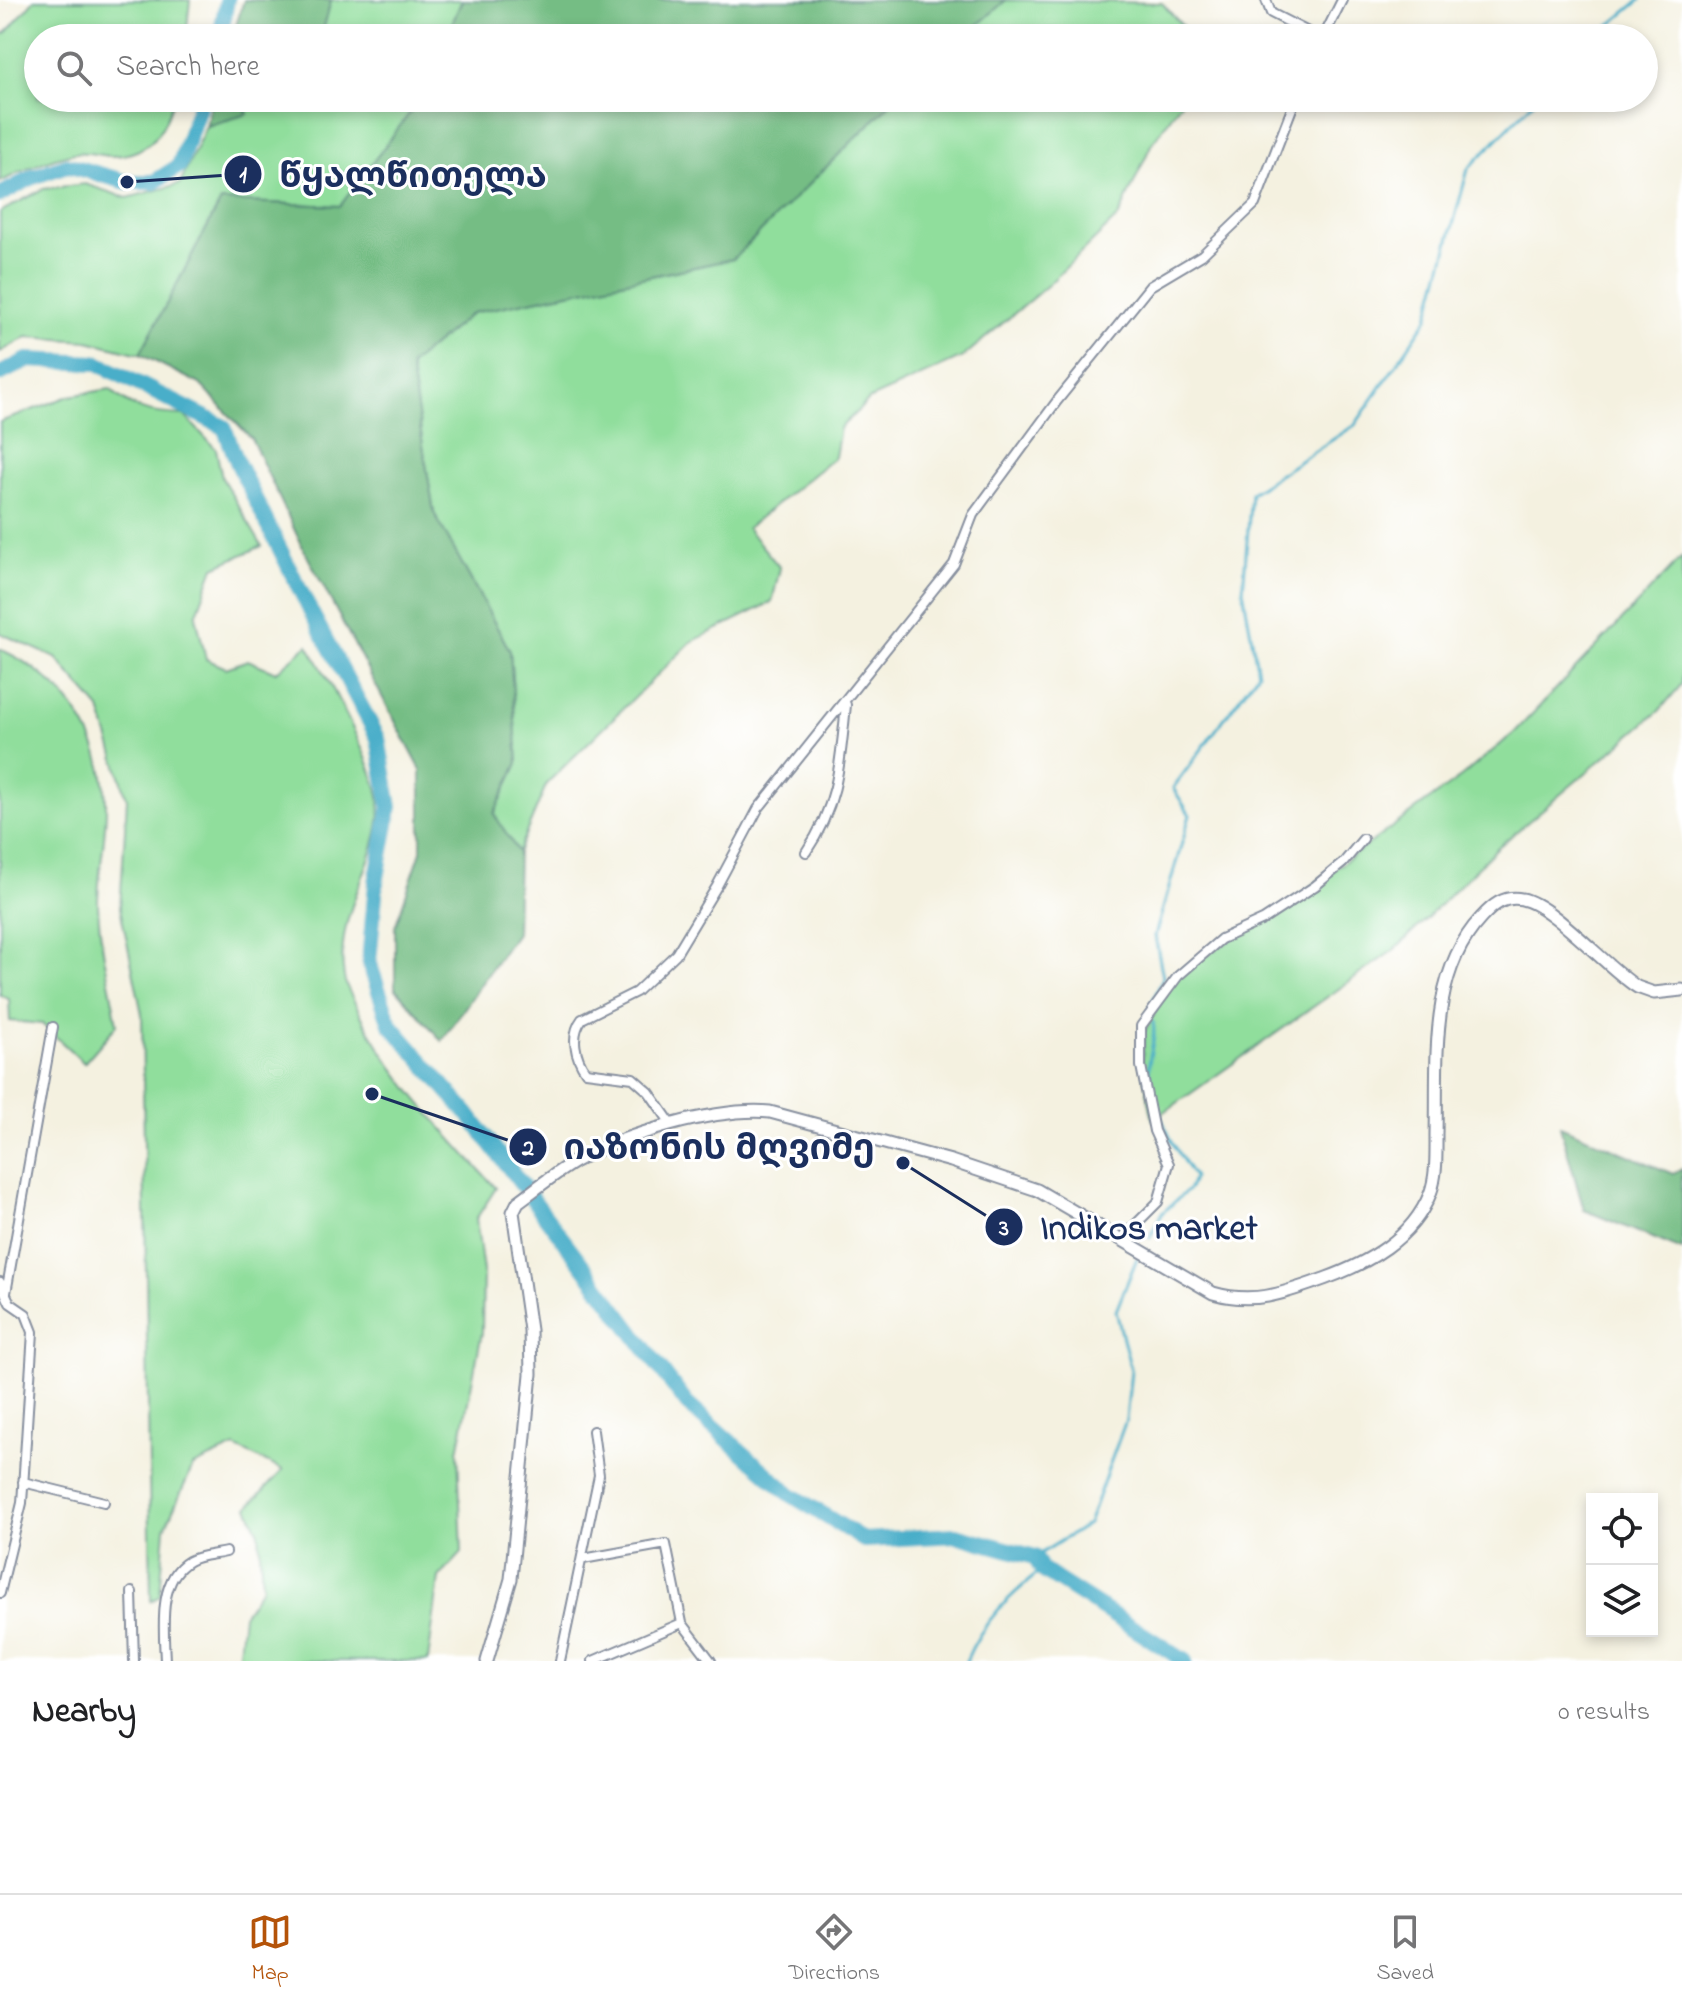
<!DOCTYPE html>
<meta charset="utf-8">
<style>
:root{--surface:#fff;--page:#f6f6f6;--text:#202124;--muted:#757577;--line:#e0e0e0;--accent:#b45309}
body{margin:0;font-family:"Indie Flower","Noto Sans Georgian",sans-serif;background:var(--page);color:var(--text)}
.controls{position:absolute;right:24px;bottom:24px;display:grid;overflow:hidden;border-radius:0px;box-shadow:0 4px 12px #0003}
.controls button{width:72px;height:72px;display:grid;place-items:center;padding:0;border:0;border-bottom:2px solid var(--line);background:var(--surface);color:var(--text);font:40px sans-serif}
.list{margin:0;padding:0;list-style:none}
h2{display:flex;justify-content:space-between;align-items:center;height:104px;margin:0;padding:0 32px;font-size:34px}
h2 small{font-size:26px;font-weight:400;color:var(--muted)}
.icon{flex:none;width:44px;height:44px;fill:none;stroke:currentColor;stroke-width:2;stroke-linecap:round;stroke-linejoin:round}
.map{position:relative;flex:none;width:1682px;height:1661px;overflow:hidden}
.search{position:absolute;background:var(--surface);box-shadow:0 4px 12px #0003;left:24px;right:24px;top:24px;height:88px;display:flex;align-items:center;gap:20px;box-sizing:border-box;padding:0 28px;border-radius:44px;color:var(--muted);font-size:30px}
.sheet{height:232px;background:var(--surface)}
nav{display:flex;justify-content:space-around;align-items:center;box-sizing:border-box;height:112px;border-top:2px solid var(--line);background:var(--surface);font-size:22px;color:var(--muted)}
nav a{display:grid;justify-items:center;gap:4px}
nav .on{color:var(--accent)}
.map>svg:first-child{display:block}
</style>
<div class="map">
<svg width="1682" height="1661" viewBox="0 0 1682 1661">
<rect width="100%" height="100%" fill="#fff"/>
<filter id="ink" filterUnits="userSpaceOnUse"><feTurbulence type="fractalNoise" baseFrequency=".0125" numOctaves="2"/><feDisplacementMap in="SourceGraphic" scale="16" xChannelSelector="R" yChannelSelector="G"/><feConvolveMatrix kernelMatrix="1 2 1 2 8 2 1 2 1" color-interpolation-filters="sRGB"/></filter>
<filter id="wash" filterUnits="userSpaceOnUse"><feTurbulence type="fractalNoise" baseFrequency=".006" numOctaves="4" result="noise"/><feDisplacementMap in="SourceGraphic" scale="32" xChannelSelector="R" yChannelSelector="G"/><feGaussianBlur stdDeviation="1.8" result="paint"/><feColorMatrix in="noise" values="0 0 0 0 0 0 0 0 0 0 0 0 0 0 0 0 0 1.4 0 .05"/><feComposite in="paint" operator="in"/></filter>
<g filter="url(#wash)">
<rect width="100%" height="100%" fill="#f4f1e0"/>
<path fill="#90de9c" stroke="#56867d" stroke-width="2" d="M 34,0 L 190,0 L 186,38 L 38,38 L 38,98 L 174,98 C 164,131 151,155 112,156 C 100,156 87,151 75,153 C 49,158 24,170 0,182 L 0,32 L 5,34 Z
M 331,0 L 462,0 L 446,38 L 321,38 Z
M 1006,0 L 1162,3 L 1193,38 L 963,38 Z
M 239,98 L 421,98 L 340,206 L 221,201 L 140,354 L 88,341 L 27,337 L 0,352 L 0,212 L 43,189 L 85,184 L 127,198 L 180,184 L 206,126 L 247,114 Z
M 896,98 L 1184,98 L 1151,145 L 1119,216 L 1049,284 L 963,357 L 870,399 L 840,428 L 835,457 L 747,528 L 780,568 L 772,602 L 691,642 L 547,783 L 518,852 L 494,814 L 518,763 L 510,651 L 434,513 L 410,365 L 472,313 L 733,259 Z
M 110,389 C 132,411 154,414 184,415 L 216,449 L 222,478 L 262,546 L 214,567 L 196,616 L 206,659 L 226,668 L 248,660 L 276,672 L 308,645 C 326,675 381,775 380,806 C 380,864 333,913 344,977 C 345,986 352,996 356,1005 C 389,1075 445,1131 496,1188 L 476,1219 L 483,1271 L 482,1333 L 458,1451 L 462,1553 L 439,1578 L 428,1661 L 238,1661 L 243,1615 L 262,1587 L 259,1533 L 248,1507 L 283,1470 L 235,1447 L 193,1466 L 165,1528 L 160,1596 L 151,1601 L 142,1014 L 120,908 L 127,799 L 100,709 L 56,658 L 0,633 L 0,422 L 69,396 Z
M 1682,557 L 1682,684 L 1659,711 L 1497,848 L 1398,947 L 1153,1120 L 1142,1067 L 1144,1032 L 1174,976 L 1285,905 L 1462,776 L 1514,733 Z
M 0,649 C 61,677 103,732 106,801 C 107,835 98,869 98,904 C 99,944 111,985 117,1025 L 84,1063 L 42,1024 L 10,1021 L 9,999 L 0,995 Z"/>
<path fill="#74bd84" stroke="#487671" stroke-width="2" d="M 244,0 L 331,0 L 321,38 L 232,38 Z
M 462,0 L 1006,0 L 963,38 L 446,38 Z
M 212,98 L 239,98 L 248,114 L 206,126 Z
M 421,98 L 896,98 L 733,259 L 472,313 L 410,365 L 434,513 L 510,651 L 518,763 L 494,814 L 518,852 L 516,933 L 442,1041 L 395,988 L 395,927 L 421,851 L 421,770 L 303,548 L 251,438 L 200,384 L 140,354 L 221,201 L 340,206 Z
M 1560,1126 L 1673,1174 L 1682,1169 L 1682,1250 L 1584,1210 Z"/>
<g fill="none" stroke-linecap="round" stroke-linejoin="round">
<path stroke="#4aaec9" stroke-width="3" d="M 1594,38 L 1640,0
M 1149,1010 L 1163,977 L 1155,936 L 1190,815 L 1173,788 L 1258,673 L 1243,590 L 1251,493 L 1355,425 L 1428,318 L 1468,169 L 1537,98
M 1150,1238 L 1161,1214 L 1189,1189 L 1194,1177 C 1173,1147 1154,1110 1149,1073 C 1147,1056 1157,1040 1153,1022
M 1035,1557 L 1088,1524 L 1126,1420 L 1131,1370 L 1116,1311 L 1137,1258
M 966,1661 C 983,1621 1008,1597 1042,1570"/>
<path stroke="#4aaec9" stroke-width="16" d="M 220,38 L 227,0
M 0,195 L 33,177 L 67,165 L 127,182 L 154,182 L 179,166 L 202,98
M 0,374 L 27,360 L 97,363 L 224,427 L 238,464 L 310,610 L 378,738 L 390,807 L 376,883 L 369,962 L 390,1024 L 473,1120 L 687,1404 L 790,1494 L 864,1540 L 956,1535 L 1035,1557 L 1042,1570 L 1185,1661"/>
</g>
</g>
<g filter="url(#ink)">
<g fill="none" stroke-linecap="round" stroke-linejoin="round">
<g stroke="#88909f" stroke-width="12">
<path id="minor" d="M 1266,0 L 1271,13 L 1320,38
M 1323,38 L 1342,0
M 806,852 C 839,803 840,763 846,705
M 672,1125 L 649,1092 L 633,1078 L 586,1072 C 575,1057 570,1035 582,1019 L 636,992 L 676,954 L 717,886 L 758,809 L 954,564 L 973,515 L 1057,401 L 1150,286 L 1202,255 L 1255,204 L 1296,98
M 1121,1239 L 1158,1202 L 1169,1164 L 1154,1131 L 1141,1066 L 1141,1026 L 1178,976 L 1221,939 L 1263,920 L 1315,886 L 1343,863 L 1363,839
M 0,1282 L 10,1303 L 26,1314 L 33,1332 L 22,1503 L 0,1593
M 6,1293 L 53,1027
M 23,1482 L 104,1502
M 583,1559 L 666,1544 L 682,1623 L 711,1661
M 132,1592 L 134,1661
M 165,1661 C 164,1630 157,1580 189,1561 C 199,1555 214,1555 226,1552
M 560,1661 L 599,1475 L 593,1431
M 593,1661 L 682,1623"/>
</g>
<g stroke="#88909f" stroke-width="15">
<path id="secondary" d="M 487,1661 L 511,1579 L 531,1374 L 530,1330 L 513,1212 L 518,1202 C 537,1188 554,1174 574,1162 C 622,1135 716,1107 770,1112 L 951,1161 L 1037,1190 L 1213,1293 C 1254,1305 1285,1293 1324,1279 C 1368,1263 1412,1239 1430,1194 C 1437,1176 1436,1153 1436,1134 C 1438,1063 1428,975 1481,918 C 1492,906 1504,895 1522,899 C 1551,904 1606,967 1637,987 L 1654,993 L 1682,990"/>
</g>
<use href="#minor" stroke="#fff" stroke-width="8"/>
<use href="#secondary" stroke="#fff" stroke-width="11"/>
</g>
</g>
<path fill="none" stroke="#1b2f5e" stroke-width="3" d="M127 182L243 174M372 1094L528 1147M903 1163L1004 1227"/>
<g fill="#1b2f5e" stroke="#fff" stroke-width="3">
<circle cx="127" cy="182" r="8"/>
<circle cx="372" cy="1094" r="8"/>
<circle cx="903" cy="1163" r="8"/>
<circle cx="243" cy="174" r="20"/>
<circle cx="528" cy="1147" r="20"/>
<circle cx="1004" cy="1227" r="20"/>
</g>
<g font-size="24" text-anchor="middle" font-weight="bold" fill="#fff">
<text x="243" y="182">1</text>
<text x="528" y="1155">2</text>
<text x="1004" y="1235">3</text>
</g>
<g font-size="36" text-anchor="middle" font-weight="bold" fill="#1b2f5e" stroke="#fff" stroke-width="6" stroke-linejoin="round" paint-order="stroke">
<text x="413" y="187">წყალწითელა</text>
<text x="719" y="1159">იაზონის მღვიმე</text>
<text x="1149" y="1239">Indikos market</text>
</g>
</svg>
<div class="controls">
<button><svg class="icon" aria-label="locate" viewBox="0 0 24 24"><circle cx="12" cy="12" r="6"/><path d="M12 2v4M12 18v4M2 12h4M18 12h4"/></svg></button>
<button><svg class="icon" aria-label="layers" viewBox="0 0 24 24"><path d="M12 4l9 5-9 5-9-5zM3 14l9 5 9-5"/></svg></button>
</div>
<div class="search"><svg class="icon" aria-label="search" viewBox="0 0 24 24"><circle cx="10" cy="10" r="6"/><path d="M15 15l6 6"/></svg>Search here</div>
</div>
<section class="sheet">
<h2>Nearby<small>0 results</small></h2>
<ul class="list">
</ul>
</section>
<nav>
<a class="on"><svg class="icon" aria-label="map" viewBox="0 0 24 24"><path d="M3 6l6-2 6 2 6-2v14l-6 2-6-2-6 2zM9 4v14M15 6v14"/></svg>Map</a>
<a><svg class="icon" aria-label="directions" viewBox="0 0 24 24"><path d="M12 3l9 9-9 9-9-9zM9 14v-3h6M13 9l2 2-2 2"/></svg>Directions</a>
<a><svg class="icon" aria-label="saved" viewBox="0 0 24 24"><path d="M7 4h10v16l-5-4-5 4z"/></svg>Saved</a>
</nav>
